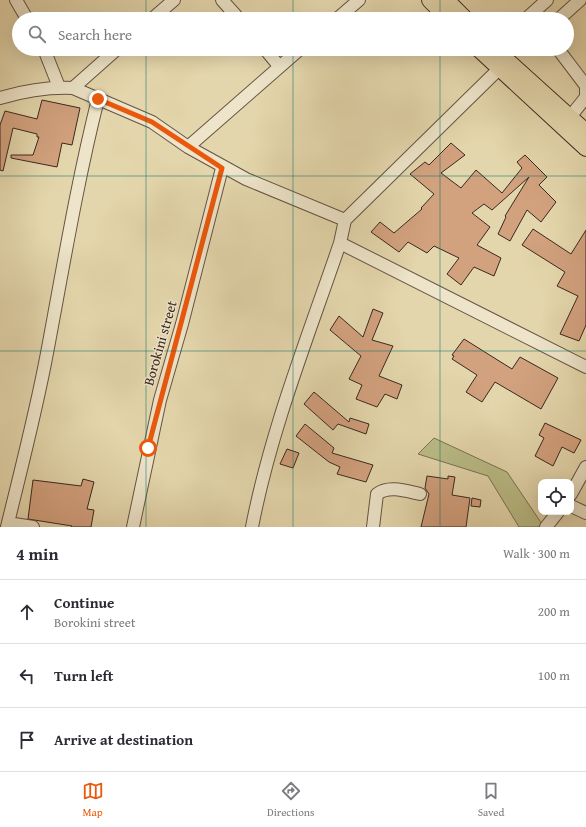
<!DOCTYPE html>
<meta charset="utf-8">
<style>
:root{--surface:#fff;--page:#f7f7f7;--text:#2b2b33;--muted:#7c7c81;--line:#e1e1e2;--accent:#ea580c}
body{margin:0;font-family:"Gentium Book Plus",serif;background:var(--page);color:var(--text)}
.controls{position:absolute;right:12px;bottom:12px;display:grid;overflow:hidden;border-radius:8px;box-shadow:0 4px 16px #0002}
.controls button{width:36px;height:36px;display:grid;place-items:center;padding:0;border:0;border-bottom:1px solid var(--line);background:var(--surface);color:var(--text);font:20px sans-serif}
.stop{position:absolute;width:12px;height:12px;margin:-9px;border:3px solid #ea580c;border-radius:50%;background:#fff}
.stop.end{background:#ea580c;border-color:#fff;box-shadow:0 1px 4px #0008}
.list{margin:0;padding:0;list-style:none}
h2{display:flex;justify-content:space-between;align-items:center;height:52px;margin:0;padding:0 16px;font-size:17px}
h2 small{font-size:13px;font-weight:400;color:var(--muted)}
.list li{display:grid;grid-template-columns:26px 1fr auto;gap:12px;align-items:center;box-sizing:border-box;height:64px;padding:0 16px;border-top:1px solid var(--line)}
.list b{display:block;font-size:15px;white-space:nowrap}
.list p{margin:0;font-size:13px;white-space:nowrap;color:var(--muted)}
.list em{font-size:13px;font-style:normal;color:var(--muted)}
.icon{flex:none;width:22px;height:22px;fill:none;stroke:currentColor;stroke-width:2;stroke-linecap:round;stroke-linejoin:round}
.map{position:relative;flex:none;width:586px;height:527px;overflow:hidden}
.search{position:absolute;background:var(--surface);box-shadow:0 4px 16px #0002;left:12px;right:12px;top:12px;height:44px;display:flex;align-items:center;gap:10px;box-sizing:border-box;padding:0 14px;border-radius:22px;color:var(--muted);font-size:15px}
.sheet{height:244px;background:var(--surface)}
nav{display:flex;justify-content:space-around;align-items:center;box-sizing:border-box;height:56px;border-top:1px solid var(--line);background:var(--surface);font-size:11px;color:var(--muted)}
nav a{display:grid;justify-items:center;gap:2px}
nav .on{color:var(--accent)}
.map>svg:first-child{display:block}
</style>
<div class="map">
<svg width="586" height="527" viewBox="0 0 586 527">
<rect width="100%" height="100%" fill="#e4d6ac"/>
<filter id="stains"><feTurbulence type="fractalNoise" baseFrequency=".005" numOctaves="4"/><feColorMatrix values="0 0 0 0 .2 0 0 0 0 .09 0 0 0 0 .02 0 0 0 .5 -.17"/></filter>
<radialGradient id="worn" r=".72"><stop offset=".6" stop-color="#630" stop-opacity="0"/><stop offset="1" stop-color="#630" stop-opacity=".3"/></radialGradient>
<path fill="#babc86" stroke="#7a7254" d="M 434,438 L 507,472 L 544,527 L 519,527 L 488,476 L 418,454 Z"/>
<path fill="#d2a17e" stroke="#3b2821" d="M 42,100 L 80,108 L 72,145 L 62,143 L 57,167 L 11,158 L 11,155 L 33,155 L 39,137 L 37,137 L 37,134 L 13,128 L 3,171 L 0,170 L 0,125 L 5,111 L 37,119 Z
M 451,143 L 465,155 L 441,173 L 461,188 L 476,170 L 502,193 L 522,168 L 517,162 L 525,155 L 547,177 L 539,185 L 556,202 L 541,222 L 527,210 L 510,241 L 498,234 L 506,217 L 505,216 L 529,177 L 492,210 L 484,204 L 472,213 L 490,227 L 477,245 L 501,258 L 494,276 L 474,267 L 461,285 L 447,274 L 459,258 L 434,246 L 427,253 L 408,242 L 399,252 L 371,232 L 380,222 L 394,233 L 422,209 L 421,208 L 434,194 L 410,174 L 425,162 L 429,165 Z
M 533,229 L 571,254 L 586,230 L 586,325 L 579,341 L 560,334 L 578,296 L 557,286 L 565,272 L 522,245 Z
M 373,309 L 383,313 L 372,340 L 393,346 L 379,376 L 402,385 L 397,399 L 385,394 L 377,407 L 356,399 L 362,385 L 349,379 L 361,356 L 330,330 L 339,316 L 363,337 Z
M 464,339 L 512,369 L 520,357 L 558,378 L 541,409 L 495,382 L 482,402 L 466,392 L 477,375 L 452,359 L 454,356 L 452,355 Z
M 314,392 L 349,422 L 350,418 L 369,424 L 366,434 L 338,424 L 333,430 L 304,404 Z
M 545,423 L 581,440 L 574,453 L 562,447 L 553,466 L 535,456 L 544,438 L 539,435 Z
M 305,424 L 334,448 L 332,453 L 373,465 L 366,482 L 337,474 L 340,467 L 329,462 L 296,436 Z
M 287,449 L 299,453 L 293,468 L 280,464 Z
M 427,476 L 448,479 L 448,476 L 455,477 L 452,495 L 470,498 L 466,527 L 421,527 L 429,494 L 425,488 Z
M 83,479 L 94,482 L 87,509 L 94,510 L 91,527 L 71,527 L 72,526 L 28,519 L 33,480 L 81,486 Z
M 472,498 L 481,500 L 480,507 L 471,506 Z"/>
<g fill="none" stroke-linecap="round" stroke-linejoin="round">
<g stroke="#655444" stroke-width="14">
<path id="minor" d="M 16,0 L 27,19
M 222,0 L 239,19
M 152,19 L 174,0
M 337,19 L 359,0
M 526,19 L 547,0
M 559,19 L 580,0
M 44,49 L 59,87
M 265,49 L 279,66
M 558,49 L 586,86 L 586,97 L 570,117
M 73,88 L 117,49
M 0,98 C 24,91 48,87 73,88 L 152,122 L 188,147 L 246,179 L 345,220
M 188,147 L 300,49
M 340,243 L 586,367
M 571,494 L 586,467
M 571,506 L 586,513
M 8,523 L 33,527
M 7,527 C 21,469 36,412 47,353 C 63,268 77,183 98,99
M 133,527 L 160,400 L 182,324 L 222,168
M 252,527 C 271,429 308,337 340,243 L 345,220 L 505,63
M 373,527 L 377,494 C 389,485 406,491 420,494
M 546,527 L 558,512"/>
</g>
<g stroke="#3b2821" stroke-width="18">
<path id="major" d="M 430,0 L 449,19
M 446,0 L 465,19
M 479,49 L 586,148
M 494,49 L 586,132"/>
</g>
<use href="#minor" stroke="#ede4c9" stroke-width="12"/>
<use href="#major" stroke="#e4d6ac" stroke-width="16"/>
</g>
<g fill="none" stroke-linecap="round" stroke-linejoin="round">
<path stroke="#ea580c" stroke-width="5" d="M 98,99 L 152,122 L 222,168 L 148,448"/>
</g>
<path fill="none" stroke="#0f766e" stroke-width="1" stroke-opacity="0.55" d="M 146,0 L 146,19M 293,0 L 293,19M 440,0 L 440,19M 146,49 L 146,527M 293,49 L 293,527M 440,49 L 440,527M 0,176 L 586,176M 0,351 L 586,351"/>
<g text-anchor="middle" dominant-baseline="central" stroke-width="3" stroke-linejoin="round" paint-order="stroke">
<g font-size="14" fill="#3b2821" stroke="#ede4c9">
<text transform="translate(160 343) rotate(-74)">Borokini street</text>
</g>
</g>
<rect width="100%" height="100%" filter="url(#stains)"/>
<rect width="100%" height="100%" fill="url(#worn)"/>
</svg>
<div class="controls">
<button><svg class="icon" aria-label="locate" viewBox="0 0 24 24"><circle cx="12" cy="12" r="6"/><path d="M12 2v4M12 18v4M2 12h4M18 12h4"/></svg></button>
</div>
<div class="stop" style="left:148px;top:448px"></div>
<div class="stop end" style="left:98px;top:99px"></div>
<div class="search"><svg class="icon" aria-label="search" viewBox="0 0 24 24"><circle cx="10" cy="10" r="6"/><path d="M15 15l6 6"/></svg>Search here</div>
</div>
<section class="sheet">
<h2>4 min<small>Walk · 300 m</small></h2>
<ul class="list">
<li><svg class="icon" aria-label="ahead" viewBox="0 0 24 24"><path d="M12 20V5M6 11l6-6 6 6"/></svg><div><b>Continue</b><p>Borokini street</p></div><em>200 m</em></li>
<li><svg class="icon" aria-label="left" viewBox="0 0 24 24"><path d="M17 20v-9H6M10 6l-5 5 5 5"/></svg><div><b>Turn left</b></div><em>100 m</em></li>
<li><svg class="icon" aria-label="arrive" viewBox="0 0 24 24"><path d="M6 21V4h12l-3 4 3 4H6"/></svg><div><b>Arrive at destination</b></div></li>
</ul>
</section>
<nav>
<a class="on"><svg class="icon" aria-label="map" viewBox="0 0 24 24"><path d="M3 6l6-2 6 2 6-2v14l-6 2-6-2-6 2zM9 4v14M15 6v14"/></svg>Map</a>
<a><svg class="icon" aria-label="directions" viewBox="0 0 24 24"><path d="M12 3l9 9-9 9-9-9zM9 14v-3h6M13 9l2 2-2 2"/></svg>Directions</a>
<a><svg class="icon" aria-label="saved" viewBox="0 0 24 24"><path d="M7 4h10v16l-5-4-5 4z"/></svg>Saved</a>
</nav>
